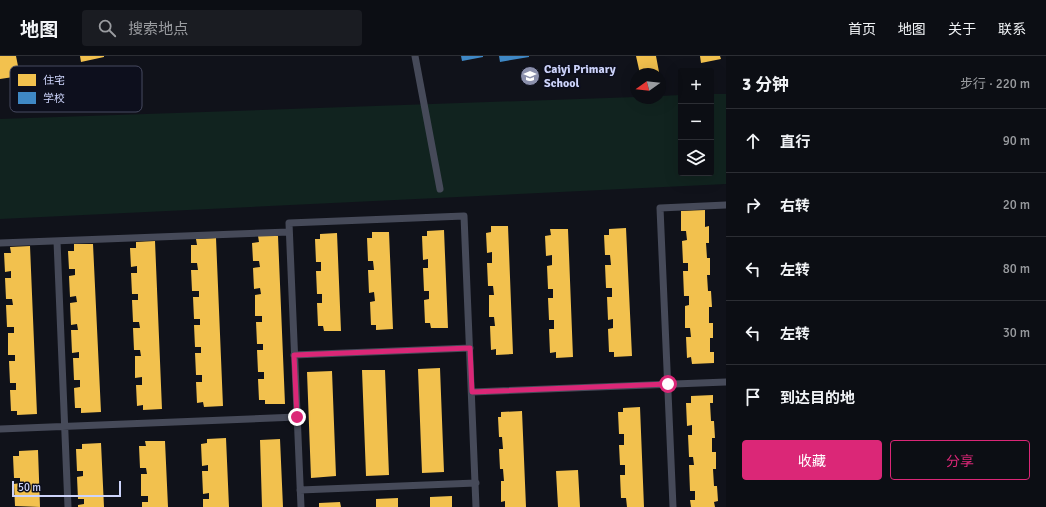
<!DOCTYPE html>
<html lang="zh">
<meta charset="utf-8">
<style>
:root{--surface:#0c0e14;--page:#1a1c22;--text:#f1f3f6;--muted:#9a9ca0;--line:#2c2e34;--accent:#db2777}
body{margin:0;font-family:Signika,"Noto Sans SC",sans-serif;background:var(--page);color:var(--text)}
.controls{position:absolute;right:12px;top:12px;display:grid;overflow:hidden;border-radius:4px;box-shadow:0 4px 16px #0002}
.controls button{width:36px;height:36px;display:grid;place-items:center;padding:0;border:0;border-bottom:1px solid var(--line);background:var(--surface);color:var(--text);font:20px sans-serif}
.compass{position:absolute;left:630px;top:12px;width:36px;height:36px;border-radius:50%;background:var(--surface);box-shadow:0 4px 16px #0002;rotate:255deg}
.scale{position:absolute;left:12px;bottom:10px;width:109px;box-sizing:border-box;padding-left:4px;border:2px solid #cdd4fb;border-top:0;font-size:11px;line-height:14px;white-space:nowrap;color:#cdd4fb;-webkit-text-stroke:3px #0d0f1d;paint-order:stroke}
.stop{position:absolute;width:12px;height:12px;margin:-9px;border:3px solid #db2777;border-radius:50%;background:#fff}
.stop.end{background:#db2777;border-color:#fff;box-shadow:0 1px 4px #0008}
.list{margin:0;padding:0;list-style:none}
h2{display:flex;justify-content:space-between;align-items:center;height:52px;margin:0;padding:0 16px;font-size:17px}
h2 small{font-size:13px;font-weight:400;color:var(--muted)}
.list li{display:grid;grid-template-columns:26px 1fr auto;gap:12px;align-items:center;box-sizing:border-box;height:64px;padding:0 16px;border-top:1px solid var(--line)}
.list b{display:block;font-size:15px;white-space:nowrap}
.list em{font-size:13px;font-style:normal;color:var(--muted)}
.actions{display:flex;gap:8px;padding:12px 16px}
.actions a{flex:1;padding:9px 0;border:1px solid var(--accent);border-radius:4px;text-align:center;font-size:14px;color:var(--accent)}
.actions .main{background:var(--accent);color:#fff}
.icon{flex:none;width:22px;height:22px;fill:none;stroke:currentColor;stroke-width:2;stroke-linecap:round;stroke-linejoin:round}
.map{position:relative;flex:none;width:726px;height:451px;overflow:hidden}
header{display:flex;align-items:center;gap:24px;box-sizing:border-box;height:56px;padding:0 20px;background:var(--surface);border-bottom:1px solid var(--line)}
header strong{font-size:19px}
nav{display:flex;gap:22px;margin-inline-start:auto;font-size:14px}
.search{width:280px;height:36px;background:var(--page);display:flex;align-items:center;gap:10px;box-sizing:border-box;padding:0 14px;border-radius:4px;color:var(--muted);font-size:15px}
main{display:flex}
aside{flex:1;background:var(--surface)}
.map>svg:first-child{display:block}
</style>
<header>
<strong>地图</strong>
<div class="search"><svg class="icon" aria-label="search" viewBox="0 0 24 24"><circle cx="10" cy="10" r="6"/><path d="M15 15l6 6"/></svg>搜索地点</div>
<nav><a>首页</a><a>地图</a><a>关于</a><a>联系</a></nav>
</header>
<main>
<div class="map">
<svg width="726" height="451" viewBox="0 0 726 451">
<rect width="100%" height="100%" fill="#10121a"/>
<path fill="#11231f" d="M 711,38 L 726,38 L 726,128 L 0,163 L 0,63 L 636,41 L 636,42 L 660,42 L 660,40 L 681,39 L 681,117 L 711,117 Z"/>
<path fill="#f2c14e" d="M 0,0 L 16,0 L 20,20 L 0,23 Z
M 80,0 L 104,0 L 104,1 L 81,6 Z
M 636,0 L 656,0 L 659,16 L 640,18 Z
M 700,0 L 720,0 L 721,3 L 701,7 Z
M 705,154 L 705,171 L 709,170 L 709,187 L 706,187 L 707,202 L 710,202 L 710,219 L 707,219 L 708,235 L 711,235 L 712,251 L 709,251 L 709,267 L 713,267 L 713,282 L 710,282 L 710,296 L 714,296 L 714,307 L 692,308 L 691,301 L 687,302 L 686,281 L 691,281 L 690,272 L 685,272 L 685,250 L 689,249 L 689,240 L 684,240 L 683,215 L 688,215 L 688,207 L 683,207 L 682,185 L 687,184 L 686,175 L 681,175 L 681,155 Z
M 491,170 L 508,170 L 513,298 L 496,299 L 496,293 L 491,294 L 490,270 L 495,270 L 494,261 L 489,261 L 489,239 L 494,239 L 493,230 L 488,230 L 487,207 L 492,207 L 492,196 L 487,197 L 486,177 L 491,176 Z
M 626,172 L 632,300 L 614,301 L 614,296 L 609,296 L 608,273 L 613,272 L 613,263 L 608,264 L 607,241 L 612,241 L 612,232 L 606,232 L 605,209 L 611,209 L 610,199 L 605,199 L 604,179 L 609,179 L 609,173 Z
M 550,173 L 568,173 L 573,301 L 556,302 L 556,296 L 550,297 L 549,273 L 554,273 L 554,264 L 549,264 L 548,242 L 553,242 L 553,233 L 548,233 L 547,210 L 552,209 L 552,199 L 546,200 L 545,180 L 551,179 Z
M 444,174 L 448,272 L 431,272 L 430,267 L 425,267 L 424,244 L 429,243 L 429,235 L 424,235 L 423,212 L 428,212 L 428,203 L 423,204 L 422,180 L 427,180 L 427,175 Z
M 372,176 L 389,176 L 393,273 L 376,274 L 376,269 L 371,269 L 370,246 L 375,245 L 374,236 L 369,237 L 368,214 L 374,214 L 373,205 L 368,205 L 367,182 L 372,182 Z
M 337,177 L 341,275 L 324,275 L 323,270 L 318,270 L 317,247 L 322,247 L 322,238 L 317,238 L 316,215 L 321,215 L 321,206 L 316,206 L 315,183 L 320,183 L 320,178 Z
M 258,180 L 278,180 L 285,348 L 265,348 L 265,344 L 259,344 L 258,323 L 264,323 L 264,316 L 258,316 L 257,294 L 263,294 L 263,288 L 257,288 L 256,266 L 262,266 L 262,260 L 255,260 L 255,239 L 261,238 L 260,232 L 254,233 L 253,212 L 260,211 L 259,205 L 253,205 L 252,187 L 259,186 Z
M 216,182 L 223,350 L 204,351 L 203,346 L 197,347 L 196,326 L 202,326 L 202,319 L 196,319 L 195,297 L 201,297 L 201,291 L 195,291 L 194,269 L 200,269 L 200,263 L 194,263 L 193,241 L 199,241 L 199,235 L 192,235 L 191,214 L 198,214 L 197,207 L 191,207 L 191,189 L 197,189 L 196,183 Z
M 155,185 L 162,353 L 143,354 L 143,349 L 137,350 L 136,329 L 142,329 L 142,321 L 135,322 L 135,300 L 141,300 L 140,294 L 134,294 L 133,272 L 140,272 L 139,266 L 133,266 L 132,244 L 138,244 L 138,238 L 132,238 L 131,217 L 137,217 L 137,210 L 131,211 L 130,192 L 136,192 L 136,186 Z
M 74,188 L 93,188 L 101,356 L 81,357 L 81,352 L 75,352 L 74,332 L 80,331 L 80,324 L 74,324 L 73,302 L 79,302 L 79,296 L 72,297 L 71,274 L 78,274 L 77,268 L 71,269 L 70,247 L 77,246 L 76,240 L 70,241 L 69,220 L 75,219 L 75,213 L 69,213 L 68,195 L 74,195 Z
M 30,190 L 37,358 L 17,359 L 17,355 L 11,355 L 10,334 L 16,334 L 16,327 L 10,327 L 9,305 L 15,305 L 15,299 L 8,299 L 8,277 L 14,277 L 14,271 L 7,271 L 6,249 L 13,249 L 12,243 L 6,243 L 5,222 L 11,222 L 11,215 L 5,216 L 4,197 L 11,197 L 10,191 Z
M 440,312 L 444,416 L 422,417 L 418,313 Z
M 362,314 L 385,314 L 389,419 L 366,420 Z
M 332,315 L 336,420 L 311,422 L 307,316 Z
M 713,339 L 713,347 L 710,347 L 711,365 L 714,365 L 715,382 L 712,382 L 712,396 L 716,396 L 716,413 L 713,413 L 714,430 L 717,430 L 718,445 L 714,446 L 715,451 L 691,451 L 690,444 L 695,444 L 695,435 L 690,435 L 689,409 L 694,409 L 693,401 L 689,401 L 688,379 L 692,379 L 692,369 L 687,370 L 686,347 L 691,347 L 691,340 Z
M 640,351 L 644,451 L 627,451 L 626,442 L 621,442 L 620,419 L 625,419 L 625,409 L 620,409 L 619,389 L 624,389 L 624,378 L 619,378 L 618,356 L 623,356 L 623,352 Z
M 522,355 L 526,451 L 505,451 L 505,445 L 501,446 L 501,425 L 504,425 L 503,413 L 500,413 L 499,393 L 503,393 L 502,381 L 499,381 L 498,361 L 501,361 L 501,356 Z
M 226,382 L 229,451 L 203,451 L 203,443 L 209,443 L 209,437 L 203,438 L 202,415 L 208,415 L 208,409 L 202,410 L 201,388 L 207,387 L 207,383 Z
M 280,383 L 283,451 L 262,451 L 260,384 Z
M 145,385 L 165,385 L 168,451 L 142,451 L 142,446 L 148,446 L 148,440 L 141,440 L 141,418 L 147,418 L 146,412 L 140,412 L 139,390 L 146,390 Z
M 101,387 L 104,451 L 78,451 L 78,449 L 84,448 L 84,443 L 78,443 L 77,421 L 83,420 L 83,415 L 77,415 L 76,393 L 82,393 L 82,388 Z
M 38,394 L 40,451 L 15,450 L 14,428 L 20,427 L 20,422 L 14,422 L 13,400 L 19,400 L 19,395 Z
M 578,414 L 580,451 L 558,451 L 556,415 Z
M 452,440 L 452,451 L 430,451 L 430,441 Z
M 398,442 L 398,451 L 376,451 L 376,443 Z
M 340,446 L 341,451 L 319,451 L 319,447 Z"/>
<path fill="#3f88c5" d="M 461,0 L 483,0 L 483,1 L 462,5 Z
M 499,0 L 529,0 L 529,1 L 500,6 Z"/>
<g fill="none" stroke-linecap="round" stroke-linejoin="round">
<path stroke="#464a59" stroke-width="7" d="M 415,0 L 440,133
M 57,185 L 68,451
M 0,187 L 289,176
M 294,299 L 470,292
M 472,336 L 726,326
M 0,373 L 297,361
M 300,434 L 476,427
M 301,451 L 289,167 L 464,160 L 476,451
M 673,451 L 660,152 L 726,149"/>
</g>
<g fill="none" stroke-linecap="round" stroke-linejoin="round">
<path stroke="#db2777" stroke-width="5" d="M 297,361 L 294,299 L 470,292 L 472,336 L 668,328"/>
</g>
<defs>
<g id="school-disc" transform="scale(1)"><circle r="9.5" fill="#8b90ac" stroke="#0d0f1d"/><path d="M0-5L7-2L0 1L-7-2ZM-4 1L0 2.5L4 1V4Q0 6-4 4Z" fill="#fff"/></g>
</defs>
<g fill-rule="evenodd">
<use href="#school-disc" x="530" y="20"/>
</g>
<g text-anchor="middle" dominant-baseline="central" stroke-width="4" stroke-linejoin="round" paint-order="stroke">
<g font-size="12" font-weight="bold" fill="#cdd4fb" stroke="#0d0f1d" text-anchor="start">
<text x="544" y="13">Caiyi Primary<tspan x="544" dy="14">School</tspan></text>
</g>
</g>
<rect x="10" y="10" width="132" height="46" rx="6" fill="#0d0f1d" stroke="#474a60" stroke-width="1"/>
<rect x="18" y="18" width="18" height="12" fill="#f2c14e"/>
<rect x="18" y="36" width="18" height="12" fill="#3f88c5"/>
<g font-size="11" fill="#cdd4fb">
<text x="43" y="28">住宅</text>
<text x="43" y="46">学校</text>
</g>
</svg>
<div class="controls">
<button>+</button>
<button>−</button>
<button><svg class="icon" aria-label="layers" viewBox="0 0 24 24"><path d="M12 4l9 5-9 5-9-5zM3 14l9 5 9-5"/></svg></button>
</div>
<svg class="compass" viewBox="-18 -18 36 36"><path d="M0-13l5 13h-10z" fill="#e53935"/><path d="M0 13l5-13h-10z" fill="#9a9ca0"/></svg>
<div class="scale">50 m</div>
<div class="stop" style="left:668px;top:328px"></div>
<div class="stop end" style="left:297px;top:361px"></div>
</div>
<aside>
<h2>3 分钟<small>步行 · 220 m</small></h2>
<ul class="list">
<li><svg class="icon" aria-label="ahead" viewBox="0 0 24 24"><path d="M12 20V5M6 11l6-6 6 6"/></svg><div><b>直行</b></div><em>90 m</em></li>
<li><svg class="icon" aria-label="right" viewBox="0 0 24 24"><path d="M7 20v-9h11M14 6l5 5-5 5"/></svg><div><b>右转</b></div><em>20 m</em></li>
<li><svg class="icon" aria-label="left" viewBox="0 0 24 24"><path d="M17 20v-9H6M10 6l-5 5 5 5"/></svg><div><b>左转</b></div><em>80 m</em></li>
<li><svg class="icon" aria-label="left" viewBox="0 0 24 24"><path d="M17 20v-9H6M10 6l-5 5 5 5"/></svg><div><b>左转</b></div><em>30 m</em></li>
<li><svg class="icon" aria-label="arrive" viewBox="0 0 24 24"><path d="M6 21V4h12l-3 4 3 4H6"/></svg><div><b>到达目的地</b></div></li>
</ul>
<div class="actions"><a class="main">收藏</a><a>分享</a></div>
</aside>
</main>
